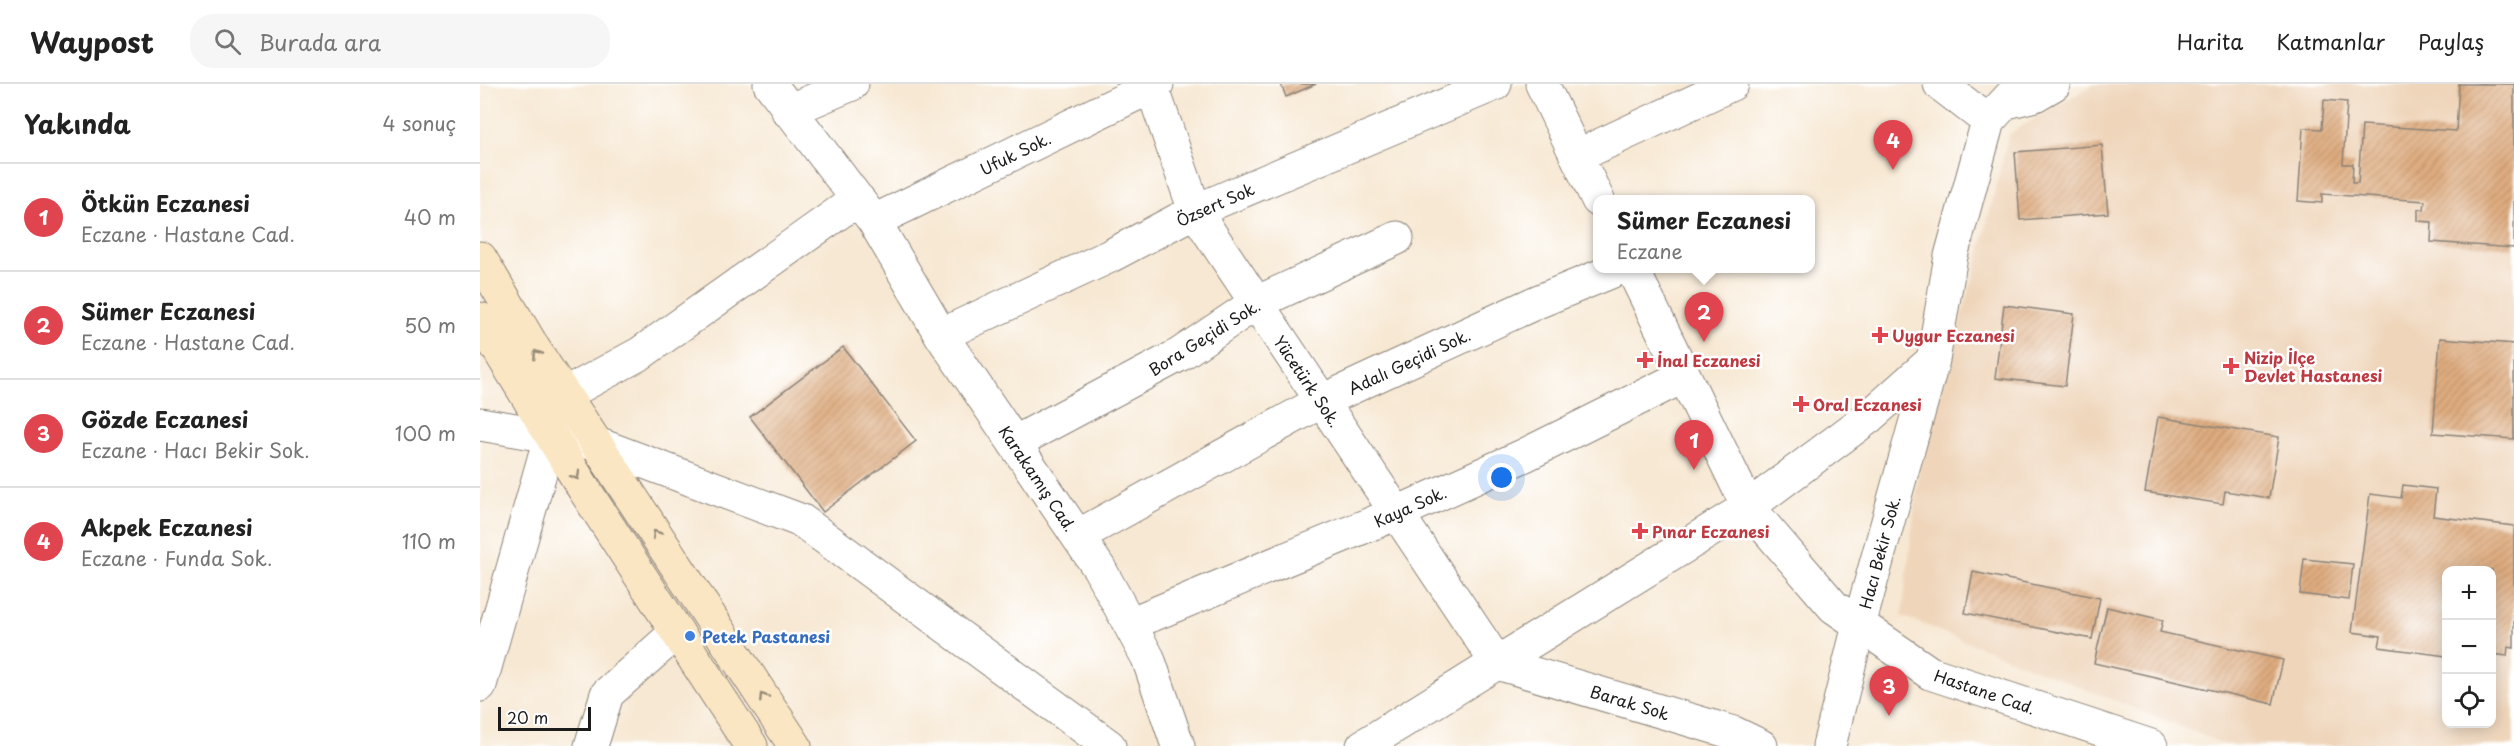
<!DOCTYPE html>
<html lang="tr">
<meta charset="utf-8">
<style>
:root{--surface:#fff;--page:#f6f6f6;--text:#222;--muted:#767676;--line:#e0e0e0;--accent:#2563eb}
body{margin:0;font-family:"Playpen Sans",sans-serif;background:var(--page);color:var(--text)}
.controls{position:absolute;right:18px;bottom:18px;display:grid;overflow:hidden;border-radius:12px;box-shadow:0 3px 15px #0003}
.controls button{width:54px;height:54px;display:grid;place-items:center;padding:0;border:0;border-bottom:2px solid var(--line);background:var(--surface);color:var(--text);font:30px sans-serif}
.scale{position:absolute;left:18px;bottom:15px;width:93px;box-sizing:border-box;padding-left:6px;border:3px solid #1c1c1c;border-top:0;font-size:16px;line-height:21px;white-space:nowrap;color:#1c1c1c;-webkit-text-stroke:4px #fff;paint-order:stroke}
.you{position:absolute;left:1022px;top:394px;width:21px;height:21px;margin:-15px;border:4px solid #fff;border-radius:50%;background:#1a73e8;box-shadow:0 0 0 9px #1a73e833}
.badge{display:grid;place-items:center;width:39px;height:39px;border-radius:50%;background:var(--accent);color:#fff;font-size:20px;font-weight:700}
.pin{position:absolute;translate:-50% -50px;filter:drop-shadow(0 2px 3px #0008)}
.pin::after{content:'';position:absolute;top:32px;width:21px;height:18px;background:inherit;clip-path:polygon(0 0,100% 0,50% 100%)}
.popup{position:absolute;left:1113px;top:111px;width:222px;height:78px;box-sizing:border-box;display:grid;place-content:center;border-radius:12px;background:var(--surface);filter:drop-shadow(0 2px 4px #0005);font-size:20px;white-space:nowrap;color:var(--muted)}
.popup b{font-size:22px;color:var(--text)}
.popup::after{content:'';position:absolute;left:50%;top:100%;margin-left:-12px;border:12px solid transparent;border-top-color:var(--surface)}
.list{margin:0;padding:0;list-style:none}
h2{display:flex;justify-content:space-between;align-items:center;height:78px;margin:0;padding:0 24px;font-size:26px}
h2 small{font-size:20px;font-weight:400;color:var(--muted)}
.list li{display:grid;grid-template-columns:39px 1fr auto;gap:18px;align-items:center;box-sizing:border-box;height:108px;padding:0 24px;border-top:2px solid var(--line)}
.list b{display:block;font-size:22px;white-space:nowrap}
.list p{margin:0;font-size:20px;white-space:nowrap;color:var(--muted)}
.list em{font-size:20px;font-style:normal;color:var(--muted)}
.icon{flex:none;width:33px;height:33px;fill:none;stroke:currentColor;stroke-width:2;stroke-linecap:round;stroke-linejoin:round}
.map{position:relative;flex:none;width:2034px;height:662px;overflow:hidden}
header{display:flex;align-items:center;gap:36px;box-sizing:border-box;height:84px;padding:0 30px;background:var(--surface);border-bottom:2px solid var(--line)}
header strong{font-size:28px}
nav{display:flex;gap:33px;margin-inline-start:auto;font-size:21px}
.search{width:420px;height:54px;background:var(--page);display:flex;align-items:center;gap:15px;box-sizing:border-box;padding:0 21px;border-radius:24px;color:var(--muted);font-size:22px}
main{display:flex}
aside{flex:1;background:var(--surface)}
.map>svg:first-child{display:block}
</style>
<header>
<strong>Waypost</strong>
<div class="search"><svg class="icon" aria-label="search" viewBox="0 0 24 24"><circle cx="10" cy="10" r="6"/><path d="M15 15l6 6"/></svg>Burada ara</div>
<nav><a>Harita</a><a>Katmanlar</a><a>Paylaş</a></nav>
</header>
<main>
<aside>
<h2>Yakında<small>4 sonuç</small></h2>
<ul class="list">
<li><span class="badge" style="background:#e0444e">1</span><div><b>Ötkün Eczanesi</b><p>Eczane · Hastane Cad.</p></div><em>40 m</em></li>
<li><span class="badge" style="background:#e0444e">2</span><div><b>Sümer Eczanesi</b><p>Eczane · Hastane Cad.</p></div><em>50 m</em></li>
<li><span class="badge" style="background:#e0444e">3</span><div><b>Gözde Eczanesi</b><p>Eczane · Hacı Bekir Sok.</p></div><em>100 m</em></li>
<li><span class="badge" style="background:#e0444e">4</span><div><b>Akpek Eczanesi</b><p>Eczane · Funda Sok.</p></div><em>110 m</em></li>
</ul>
</aside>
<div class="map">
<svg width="2034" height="662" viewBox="0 0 2034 662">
<defs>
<pattern id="building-hatch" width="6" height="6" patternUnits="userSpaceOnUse" patternTransform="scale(1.5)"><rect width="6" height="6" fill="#deac7f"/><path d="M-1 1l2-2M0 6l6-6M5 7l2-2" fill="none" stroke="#be936d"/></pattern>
</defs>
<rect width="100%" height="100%" fill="#fff"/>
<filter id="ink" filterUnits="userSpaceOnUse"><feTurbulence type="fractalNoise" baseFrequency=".0167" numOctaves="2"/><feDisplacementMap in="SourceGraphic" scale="12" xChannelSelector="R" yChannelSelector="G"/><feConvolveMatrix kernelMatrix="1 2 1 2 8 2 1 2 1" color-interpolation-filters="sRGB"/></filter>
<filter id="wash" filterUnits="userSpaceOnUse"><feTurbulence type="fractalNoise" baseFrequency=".008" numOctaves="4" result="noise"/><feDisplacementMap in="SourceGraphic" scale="24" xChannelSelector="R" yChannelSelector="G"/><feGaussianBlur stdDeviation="1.35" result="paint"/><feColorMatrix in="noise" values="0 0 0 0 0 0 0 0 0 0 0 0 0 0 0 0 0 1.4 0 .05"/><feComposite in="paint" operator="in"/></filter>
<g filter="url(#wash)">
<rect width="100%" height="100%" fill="#f7e8d3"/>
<path fill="#efd6bb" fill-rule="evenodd" d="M 1614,0 L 2034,0 L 2034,662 L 1766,662 L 1744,660 L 1422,532 L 1440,378 L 1495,187 L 1529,50 ZM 1966,486 L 2012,486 L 2012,640 L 1966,640 Z"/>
<g id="blocks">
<path fill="url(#building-hatch)" d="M 801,0 L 836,0 L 806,13 Z
M 1979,0 L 2034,0 L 2034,164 L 1951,158 L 1952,138 L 1938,137 L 1938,125 L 1944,126 L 1945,117 L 1842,110 L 1842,119 L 1818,117 L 1823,44 L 1842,45 L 1844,16 L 1867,18 L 1863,80 L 1873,80 L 1872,99 L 1878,99 L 1882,41 L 1976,47 Z
M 1622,61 L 1628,129 L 1540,136 L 1535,68 Z
M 1524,221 L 1594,230 L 1585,302 L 1515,294 Z
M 1960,254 L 2034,260 L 2034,355 L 1953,349 Z
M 363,263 L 436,357 L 343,428 L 270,333 Z
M 1678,333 L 1799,353 L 1789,414 L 1745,407 L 1743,420 L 1665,408 Z
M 1923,401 L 1956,405 L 1953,432 L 2034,442 L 2034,564 L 2028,563 L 2027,572 L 2012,570 L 2012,486 L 1966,486 L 1966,572 L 1899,563 L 1901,552 L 1872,548 L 1890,410 L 1921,414 Z
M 1824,475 L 1873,480 L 1869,516 L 1820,510 Z
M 1493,488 L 1620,514 L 1612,555 L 1485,529 Z
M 1627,523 L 1683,536 L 1680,548 L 1803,576 L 1793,620 L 1614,579 Z"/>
</g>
</g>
<g filter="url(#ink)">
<use href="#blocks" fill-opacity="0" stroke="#8a8278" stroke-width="1.5"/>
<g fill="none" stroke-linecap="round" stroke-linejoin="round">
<g stroke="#8a8278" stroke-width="35">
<path id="street" d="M 290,0 L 394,137 L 461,251 L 619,484 L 668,574 L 698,662
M 671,0 L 715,127 L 1017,579 L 1254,649 L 1281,662
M 1062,0 L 1118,116
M 1460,0 L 1508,37
M 1527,18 L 1555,11 L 1574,0
M 308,27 L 372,0
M 1097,72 L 1252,0
M 394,137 L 677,0
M 1152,184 L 1268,423 L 1354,523 L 1450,589 L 1671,662
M 461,251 L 630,172 L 715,127 L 1015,0
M 84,311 L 161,269 L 378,115
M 0,340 L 117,360 L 322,437 L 629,662
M 534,359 L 699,271 L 776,219 L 917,154
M 598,452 L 842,317 L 1057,218 L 1140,184
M 650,540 L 917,429 L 1045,371 L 1204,292
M 0,601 L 71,350
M 111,662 L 127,610 L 197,548
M 883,662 L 1268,423 L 1389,333 L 1453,276 L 1471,172 L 1508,37 L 1542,0
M 1349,662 L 1379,541 L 1453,276"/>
</g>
<g stroke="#8a8278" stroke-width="35">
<path id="secondary" d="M 0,174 L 54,265 L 315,662
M 0,235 L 104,405 L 271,662"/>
</g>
<use href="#street" stroke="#fff" stroke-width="33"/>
<use href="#secondary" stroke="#fbe6c4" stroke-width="33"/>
</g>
<defs><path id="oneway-chevron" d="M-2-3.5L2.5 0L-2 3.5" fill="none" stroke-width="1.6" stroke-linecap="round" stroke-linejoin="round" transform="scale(1.5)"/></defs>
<g stroke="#978b78">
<use href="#oneway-chevron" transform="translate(57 270) rotate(-123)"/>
<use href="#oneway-chevron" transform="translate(96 392) rotate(59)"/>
<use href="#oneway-chevron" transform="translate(176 450) rotate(-123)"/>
<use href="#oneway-chevron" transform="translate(283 613) rotate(-123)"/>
</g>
</g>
<g fill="#e0444e" stroke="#fff" stroke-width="2">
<path d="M1397 242h6v6h6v6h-6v6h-6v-6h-6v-6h6z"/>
<path d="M1162 267h6v6h6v6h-6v6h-6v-6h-6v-6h6z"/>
<path d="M1748 273h6v6h6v6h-6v6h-6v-6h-6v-6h6z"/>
<path d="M1318 311h6v6h6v6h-6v6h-6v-6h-6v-6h6z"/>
<path d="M1157 438h6v6h6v6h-6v6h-6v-6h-6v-6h6z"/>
</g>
<circle fill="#3f7fe0" stroke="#fff" stroke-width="2" cx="210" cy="552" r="6"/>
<g text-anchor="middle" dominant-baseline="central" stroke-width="5" stroke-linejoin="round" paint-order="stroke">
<g font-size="16" fill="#1c1c1c" stroke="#fff">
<text transform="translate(535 69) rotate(-26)">Ufuk Sok.</text>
<text transform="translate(735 120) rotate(-24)">Özsert Sok</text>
<text transform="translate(724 253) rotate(-32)">Bora Geçidi Sok.</text>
<text transform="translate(929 277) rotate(-25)">Adalı Geçidi Sok.</text>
<text transform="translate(828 297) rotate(56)">Yücetürk Sok.</text>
<text transform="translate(558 394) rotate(56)">Karakamış Cad.</text>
<text transform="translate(930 422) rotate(-24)">Kaya Sok.</text>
<text transform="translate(1399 468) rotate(-75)">Hacı Bekir Sok.</text>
<text transform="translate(1505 607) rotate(19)">Hastane Cad.</text>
<text transform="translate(1150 618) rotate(17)">Barak Sok</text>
</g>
<g font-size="16" font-weight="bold" fill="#be3a42" stroke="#fff" text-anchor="start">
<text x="1412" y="251">Uygur Eczanesi</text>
<text x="1764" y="273">Nizip İlçe<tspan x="1764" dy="18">Devlet Hastanesi</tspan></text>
<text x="1177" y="276">İnal Eczanesi</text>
<text x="1333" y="320">Oral Eczanesi</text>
<text x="1172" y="447">Pınar Eczanesi</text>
</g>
<g font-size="16" font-weight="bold" fill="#366cbe" stroke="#fff" text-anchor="start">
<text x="222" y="552">Petek Pastanesi</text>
</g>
</g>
</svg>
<div class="controls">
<button>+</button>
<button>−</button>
<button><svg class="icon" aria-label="locate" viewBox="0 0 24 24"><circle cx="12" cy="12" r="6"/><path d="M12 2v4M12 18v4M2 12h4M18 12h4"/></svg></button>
</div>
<div class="scale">20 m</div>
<div class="you"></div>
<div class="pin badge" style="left:1214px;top:386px;background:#e0444e">1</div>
<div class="pin badge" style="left:1224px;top:258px;background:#e0444e">2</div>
<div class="popup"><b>Sümer Eczanesi</b>Eczane</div>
<div class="pin badge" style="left:1409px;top:632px;background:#e0444e">3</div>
<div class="pin badge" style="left:1413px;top:86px;background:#e0444e">4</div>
</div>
</main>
